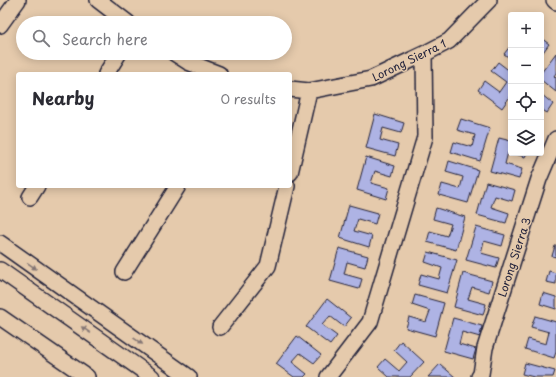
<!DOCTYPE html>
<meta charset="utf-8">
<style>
:root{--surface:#fff;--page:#f2f2f3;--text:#2b2b33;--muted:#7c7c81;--line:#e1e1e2}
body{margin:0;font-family:"Playpen Sans",sans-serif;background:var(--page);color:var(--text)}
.controls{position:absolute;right:12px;top:12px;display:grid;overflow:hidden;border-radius:4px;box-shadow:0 2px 10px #0003}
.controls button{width:36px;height:36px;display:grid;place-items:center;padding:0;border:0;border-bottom:1px solid var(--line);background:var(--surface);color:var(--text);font:20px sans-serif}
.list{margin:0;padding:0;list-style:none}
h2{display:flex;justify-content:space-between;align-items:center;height:52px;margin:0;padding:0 16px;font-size:17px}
h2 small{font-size:13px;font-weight:400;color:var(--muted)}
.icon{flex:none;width:22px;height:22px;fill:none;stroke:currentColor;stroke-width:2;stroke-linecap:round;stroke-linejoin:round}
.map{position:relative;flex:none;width:556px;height:377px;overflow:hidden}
.search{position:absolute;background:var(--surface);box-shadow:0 2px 10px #0003;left:16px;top:16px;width:276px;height:44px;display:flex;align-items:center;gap:10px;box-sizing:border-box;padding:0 14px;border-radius:22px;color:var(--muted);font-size:15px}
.panel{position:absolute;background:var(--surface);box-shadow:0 2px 10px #0003;left:16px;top:72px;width:276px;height:116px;border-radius:4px}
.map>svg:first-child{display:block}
</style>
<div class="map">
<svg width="556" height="377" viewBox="0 0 556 377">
<rect width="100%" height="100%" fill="#e5caac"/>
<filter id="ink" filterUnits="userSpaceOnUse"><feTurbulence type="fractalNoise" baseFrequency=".025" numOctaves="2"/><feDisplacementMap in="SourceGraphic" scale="8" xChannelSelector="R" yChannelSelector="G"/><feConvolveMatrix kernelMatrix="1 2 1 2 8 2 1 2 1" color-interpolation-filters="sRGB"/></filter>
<g filter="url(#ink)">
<path fill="#aeb3e4" stroke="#22223b" d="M 541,38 L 549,44 L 541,55 Z
M 511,45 L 511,59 L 504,54 Z
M 556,53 L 556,73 L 554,76 L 556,78 L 556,92 L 541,80 L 541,73 Z
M 498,62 L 511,72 L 511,95 L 502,108 L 478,90 L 484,81 L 499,92 L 506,82 L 491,71 Z
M 541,94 L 553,104 L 547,113 L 541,109 Z
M 375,114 L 404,123 L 401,133 L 383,128 L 380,140 L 398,145 L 395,156 L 366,148 Z
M 461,119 L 490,128 L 480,161 L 451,152 L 454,142 L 472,147 L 475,135 L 457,130 Z
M 499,138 L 511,141 L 511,153 L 508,152 L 505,164 L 522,169 L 519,179 L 490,171 Z
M 512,153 L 527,153 L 525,157 Z
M 366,157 L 395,166 L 392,176 L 375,171 L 371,183 L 389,188 L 386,199 L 357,190 Z
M 449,161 L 478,170 L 468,203 L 439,195 L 442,184 L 460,189 L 463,177 L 446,172 Z
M 486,182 L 515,190 L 512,201 L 495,196 L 491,207 L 509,213 L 506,223 L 477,215 Z
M 349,205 L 378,213 L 375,224 L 358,219 L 354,231 L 372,236 L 369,247 L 340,238 Z
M 436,208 L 465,217 L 456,250 L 427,242 L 430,231 L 447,236 L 451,224 L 433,219 Z
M 476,227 L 505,235 L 502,246 L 484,241 L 481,253 L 499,258 L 496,268 L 466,260 Z
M 555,246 L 556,246 L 556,257 L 552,256 Z
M 339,248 L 368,256 L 365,267 L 347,262 L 344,274 L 362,279 L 359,289 L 330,281 Z
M 428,252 L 457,260 L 447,293 L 418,285 L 421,274 L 439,279 L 442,268 L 425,262 Z
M 549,271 L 556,273 L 556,284 L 546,282 Z
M 463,273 L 492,281 L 489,292 L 472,287 L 468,299 L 486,304 L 483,315 L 454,307 Z
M 543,293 L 556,297 L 556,309 L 540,304 Z
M 415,295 L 444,303 L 435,336 L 406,328 L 409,317 L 426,322 L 430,311 L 412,305 Z
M 327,299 L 351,318 L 344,327 L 330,316 L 322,325 L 337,336 L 330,345 L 306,327 Z
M 535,316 L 556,322 L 556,352 L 554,358 L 525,349 L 528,339 L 546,344 L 549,332 L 531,327 Z
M 453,318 L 482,326 L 480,337 L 462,332 L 459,344 L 476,349 L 473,359 L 444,351 Z
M 297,336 L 321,355 L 314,363 L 300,353 L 292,362 L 307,374 L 304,377 L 294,377 L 276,364 Z
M 401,341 L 424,362 L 410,377 L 389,377 L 378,367 L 385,359 L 399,371 L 407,362 L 394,350 Z
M 525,363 L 555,371 L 553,377 L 534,377 L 522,374 Z
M 440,364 L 455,377 L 428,377 Z"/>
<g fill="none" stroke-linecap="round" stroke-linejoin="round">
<g stroke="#22223b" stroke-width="18">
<path id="minor" d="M 98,0 L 128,23
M 554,0 L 556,2
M 0,25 L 18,0
M 174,53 L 188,62 L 219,74
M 106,74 L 119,53
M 290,89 L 309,91 L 371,79 L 424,54 L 449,41 L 489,0
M 290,173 L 309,91
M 30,197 L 37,186
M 0,243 L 189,377
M 0,270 L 152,377
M 124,272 L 178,186
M 0,317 L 87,377
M 220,327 L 268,266 L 287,186
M 328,377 L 370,322 L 425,137 L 424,54
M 479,377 L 481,374 L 485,348 L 539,179 L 556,139"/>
</g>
<use href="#minor" stroke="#e5caac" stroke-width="15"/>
</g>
<defs><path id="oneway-solid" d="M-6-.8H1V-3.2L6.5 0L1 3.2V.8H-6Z"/></defs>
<g fill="#847674">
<use href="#oneway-solid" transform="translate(32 266) rotate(35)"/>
<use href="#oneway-solid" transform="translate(86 330) rotate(-145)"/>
<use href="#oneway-solid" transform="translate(138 341) rotate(35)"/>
</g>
</g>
<g text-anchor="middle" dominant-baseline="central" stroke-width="3" stroke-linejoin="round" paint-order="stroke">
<g font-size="11" fill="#22223b" stroke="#e5caac">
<text transform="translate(409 60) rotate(-26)">Lorong Sierra 1</text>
<text transform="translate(514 257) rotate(-72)">Lorong Sierra 3</text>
</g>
</g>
</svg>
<div class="controls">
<button>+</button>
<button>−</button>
<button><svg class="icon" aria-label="locate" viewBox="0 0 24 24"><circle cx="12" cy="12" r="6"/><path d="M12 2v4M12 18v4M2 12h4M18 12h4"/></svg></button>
<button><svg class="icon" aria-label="layers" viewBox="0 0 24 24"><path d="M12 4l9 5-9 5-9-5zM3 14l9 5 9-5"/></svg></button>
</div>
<div class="search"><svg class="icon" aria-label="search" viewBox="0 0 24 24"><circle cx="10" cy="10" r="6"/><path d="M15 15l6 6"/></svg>Search here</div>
<section class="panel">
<h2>Nearby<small>0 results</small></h2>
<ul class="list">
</ul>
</section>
</div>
